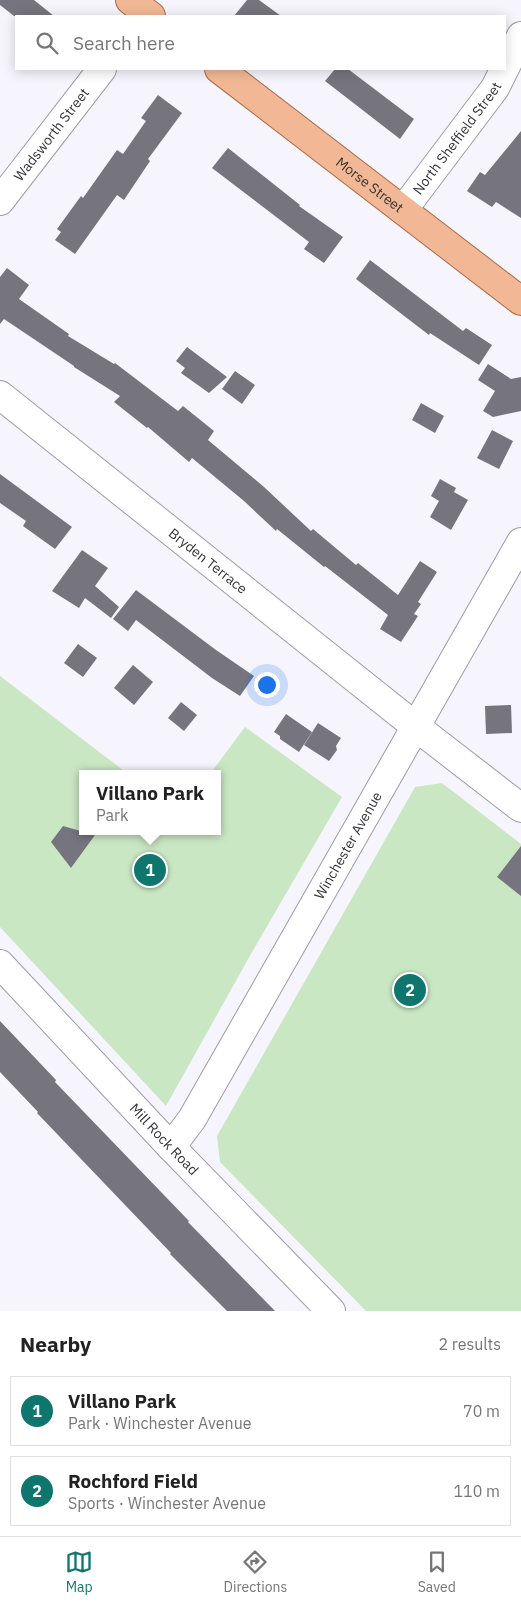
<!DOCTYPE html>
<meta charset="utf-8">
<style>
:root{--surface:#fff;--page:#f6f6f6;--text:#222;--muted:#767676;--line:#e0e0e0;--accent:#0f766e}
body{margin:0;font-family:"IBM Plex Sans",sans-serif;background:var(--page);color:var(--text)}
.you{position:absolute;left:266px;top:684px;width:18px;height:18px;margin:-12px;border:4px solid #fff;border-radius:50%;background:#1a73e8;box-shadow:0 0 0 8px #1a73e833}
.badge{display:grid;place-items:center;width:32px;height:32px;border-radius:50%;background:var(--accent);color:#fff;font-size:16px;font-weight:700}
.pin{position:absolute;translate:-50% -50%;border:2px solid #fff;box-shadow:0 1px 5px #0006}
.popup{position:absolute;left:79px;top:770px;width:142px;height:65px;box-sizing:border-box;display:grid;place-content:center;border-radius:0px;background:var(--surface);filter:drop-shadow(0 1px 4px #0005);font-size:16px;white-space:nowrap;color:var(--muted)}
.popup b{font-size:19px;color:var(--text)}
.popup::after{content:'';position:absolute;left:50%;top:100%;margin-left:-10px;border:10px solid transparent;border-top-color:var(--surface)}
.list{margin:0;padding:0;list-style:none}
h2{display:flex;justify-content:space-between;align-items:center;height:65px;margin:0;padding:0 20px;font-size:21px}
h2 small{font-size:16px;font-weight:400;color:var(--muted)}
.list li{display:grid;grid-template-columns:32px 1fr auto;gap:15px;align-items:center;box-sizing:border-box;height:70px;margin:0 10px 10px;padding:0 10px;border:1px solid var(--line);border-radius:0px}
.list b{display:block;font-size:19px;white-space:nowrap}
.list p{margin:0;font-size:16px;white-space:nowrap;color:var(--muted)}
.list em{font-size:16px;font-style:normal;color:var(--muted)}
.icon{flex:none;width:28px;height:28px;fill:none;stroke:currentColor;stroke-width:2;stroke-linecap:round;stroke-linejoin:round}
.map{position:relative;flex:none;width:521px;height:1311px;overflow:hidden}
.search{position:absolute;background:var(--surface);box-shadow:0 2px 12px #0003;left:15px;right:15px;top:15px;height:55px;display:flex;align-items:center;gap:12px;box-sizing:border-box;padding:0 18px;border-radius:0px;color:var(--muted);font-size:19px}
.sheet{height:225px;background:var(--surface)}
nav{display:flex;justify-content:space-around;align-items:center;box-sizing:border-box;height:70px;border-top:1px solid var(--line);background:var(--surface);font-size:14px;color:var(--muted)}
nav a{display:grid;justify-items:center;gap:2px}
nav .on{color:var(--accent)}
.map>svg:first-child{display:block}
</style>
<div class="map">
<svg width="521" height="1311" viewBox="0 0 521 1311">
<rect width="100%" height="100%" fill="#f6f5fe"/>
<path fill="#cae7c3" d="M 0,676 L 128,774 L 82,774 L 82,831 L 218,831 L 218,774 L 210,774 L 245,727 L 342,797 L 251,954 L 166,1106 L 0,927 Z
M 442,783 L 521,844 L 521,1311 L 366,1311 L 220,1162 L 217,1136 L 415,787 Z"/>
<path fill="#76757f" d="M 0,0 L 34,0 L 54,16 L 14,16 L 0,5 Z
M 247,0 L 259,0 L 281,16 L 234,16 Z
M 335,69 L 348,69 L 414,119 L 400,139 L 325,81 Z
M 158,95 L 182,113 L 148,159 L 150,161 L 124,200 L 117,195 L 75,254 L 55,240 L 61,232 L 57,229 L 81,196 L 83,198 L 117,150 L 123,154 L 146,121 L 141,118 Z
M 521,131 L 521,218 L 496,202 L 492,207 L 467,191 L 480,172 L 485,175 Z
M 228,148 L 300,205 L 299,206 L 343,237 L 324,263 L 304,249 L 309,242 L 212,168 Z
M 370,260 L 463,331 L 466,328 L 492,345 L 479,365 L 430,333 L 429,335 L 356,279 Z
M 7,268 L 29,285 L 19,299 L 69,334 L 68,336 L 114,364 L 115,363 L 178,411 L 183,406 L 214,431 L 208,440 L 264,487 L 311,531 L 313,529 L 356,565 L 358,563 L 398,595 L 420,561 L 437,572 L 418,602 L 421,604 L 414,614 L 418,616 L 401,642 L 380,629 L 388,615 L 325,566 L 324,567 L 277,529 L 276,531 L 244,501 L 192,458 L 189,462 L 148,427 L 147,428 L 114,402 L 120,396 L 74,367 L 74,366 L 4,319 L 0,324 L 0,277 Z
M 187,347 L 227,377 L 209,393 L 181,373 L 185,368 L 176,361 Z
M 488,364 L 511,379 L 521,377 L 521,411 L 493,417 L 483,411 L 495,391 L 478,380 Z
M 235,371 L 255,385 L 242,404 L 222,389 Z
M 421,403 L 444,416 L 435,433 L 412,420 Z
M 492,430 L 513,441 L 499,469 L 477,458 Z
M 0,474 L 72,527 L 55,549 L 23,526 L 26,521 L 0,503 Z
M 440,479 L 456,488 L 454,492 L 468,500 L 451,530 L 430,517 L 439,501 L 431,496 Z
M 82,550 L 108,568 L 95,586 L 119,607 L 111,618 L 85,598 L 79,608 L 52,591 Z
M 136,590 L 216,650 L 254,676 L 240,696 L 212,678 L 136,620 L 128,631 L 113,619 Z
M 78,644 L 97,658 L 83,677 L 64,663 Z
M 133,665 L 153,682 L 134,705 L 114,688 Z
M 181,702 L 197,715 L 184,731 L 168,718 Z
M 511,705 L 512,733 L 486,734 L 485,706 Z
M 286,714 L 312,732 L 299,752 L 280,739 L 280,736 L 274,732 Z
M 318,723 L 341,738 L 336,746 L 337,750 L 329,761 L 304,745 Z
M 63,826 L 95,835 L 71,868 L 51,842 Z
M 521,846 L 521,896 L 497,877 Z
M 0,1021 L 56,1080 L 55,1082 L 189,1221 L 188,1222 L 275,1311 L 227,1311 L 170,1254 L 171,1253 L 37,1113 L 38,1112 L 0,1072 Z"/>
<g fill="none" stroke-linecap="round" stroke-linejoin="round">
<g stroke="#9d9ca7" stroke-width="30">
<g id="minor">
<path id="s1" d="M 0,201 L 102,69"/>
<path id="s2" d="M 403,210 L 495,88 L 521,36"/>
<path id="s3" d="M 0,395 L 415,726 L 521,808"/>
<path id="s4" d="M 0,964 L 171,1147 L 331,1311"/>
<path id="s5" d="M 171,1147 L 192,1119 L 521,542"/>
</g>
</g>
<g stroke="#aa6b47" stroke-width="30">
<g id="major">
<path d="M 130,0 L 151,16"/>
<path id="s6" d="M 219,69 L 521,301"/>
</g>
</g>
<use href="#minor" stroke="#fff" stroke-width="28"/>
<use href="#major" stroke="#f2b895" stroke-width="28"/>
</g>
<g text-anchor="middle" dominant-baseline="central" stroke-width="5" stroke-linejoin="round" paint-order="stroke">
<g font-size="14" fill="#353539" stroke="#f6f5fe">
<text stroke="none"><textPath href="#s1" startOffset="84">Wadsworth Street</textPath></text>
<text stroke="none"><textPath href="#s2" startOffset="90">North Sheffield Street</textPath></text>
<text stroke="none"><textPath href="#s6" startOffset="190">Morse Street</textPath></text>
<text stroke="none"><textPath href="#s3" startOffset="266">Bryden Terrace</textPath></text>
<text stroke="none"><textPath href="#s5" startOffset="350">Winchester Avenue</textPath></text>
<text stroke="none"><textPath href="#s4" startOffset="240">Mill Rock Road</textPath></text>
</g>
</g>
</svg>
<div class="you"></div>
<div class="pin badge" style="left:150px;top:870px">1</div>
<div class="popup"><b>Villano Park</b>Park</div>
<div class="pin badge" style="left:410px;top:990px">2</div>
<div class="search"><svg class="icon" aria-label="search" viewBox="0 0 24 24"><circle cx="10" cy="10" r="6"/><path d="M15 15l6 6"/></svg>Search here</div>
</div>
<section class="sheet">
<h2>Nearby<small>2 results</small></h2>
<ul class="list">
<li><span class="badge">1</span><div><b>Villano Park</b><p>Park · Winchester Avenue</p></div><em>70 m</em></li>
<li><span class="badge">2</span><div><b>Rochford Field</b><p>Sports · Winchester Avenue</p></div><em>110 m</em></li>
</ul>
</section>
<nav>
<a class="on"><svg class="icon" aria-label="map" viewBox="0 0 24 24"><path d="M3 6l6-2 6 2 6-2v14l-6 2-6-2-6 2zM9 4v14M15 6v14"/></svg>Map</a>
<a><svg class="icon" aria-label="directions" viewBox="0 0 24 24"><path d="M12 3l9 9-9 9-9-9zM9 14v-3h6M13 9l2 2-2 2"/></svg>Directions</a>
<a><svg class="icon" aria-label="saved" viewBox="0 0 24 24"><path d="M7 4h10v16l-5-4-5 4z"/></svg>Saved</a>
</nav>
